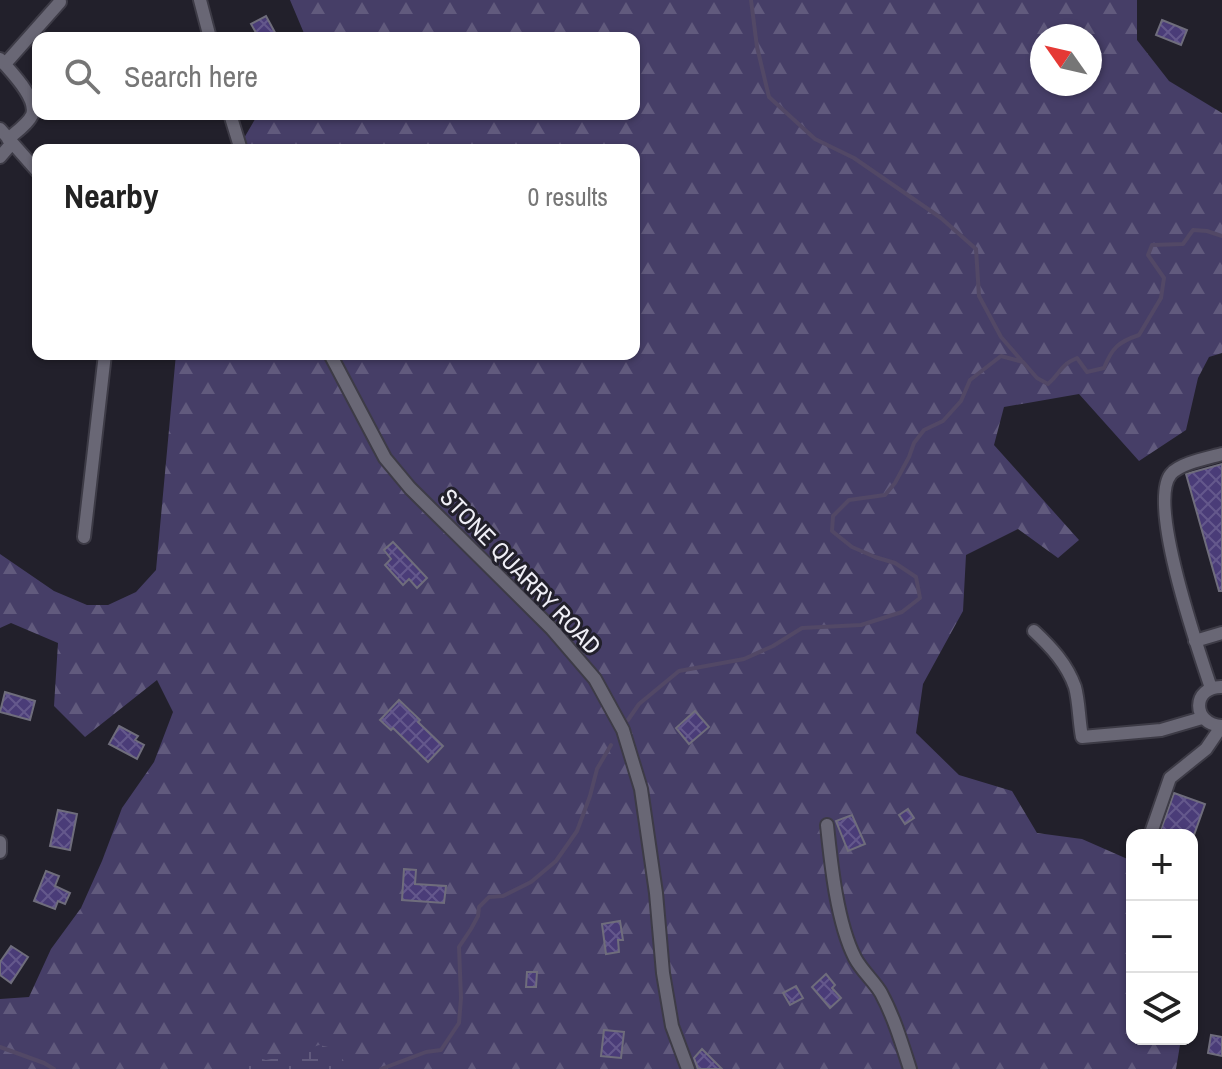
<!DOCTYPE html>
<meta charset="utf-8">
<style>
:root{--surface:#fff;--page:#f6f6f6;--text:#222;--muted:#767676;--line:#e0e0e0}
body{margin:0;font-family:"Archivo Narrow",sans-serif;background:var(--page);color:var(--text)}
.controls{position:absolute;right:24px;bottom:24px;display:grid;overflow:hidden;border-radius:16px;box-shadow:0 2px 6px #0004}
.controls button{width:72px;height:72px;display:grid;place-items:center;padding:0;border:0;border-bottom:2px solid var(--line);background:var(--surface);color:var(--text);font:40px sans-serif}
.compass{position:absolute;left:1030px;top:24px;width:72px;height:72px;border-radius:50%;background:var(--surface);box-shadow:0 2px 6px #0004;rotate:304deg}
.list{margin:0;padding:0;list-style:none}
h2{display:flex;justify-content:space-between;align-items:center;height:104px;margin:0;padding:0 32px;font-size:34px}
h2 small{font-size:26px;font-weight:400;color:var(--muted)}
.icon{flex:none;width:44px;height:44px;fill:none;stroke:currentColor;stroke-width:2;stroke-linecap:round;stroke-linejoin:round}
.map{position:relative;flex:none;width:1222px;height:1069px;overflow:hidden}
.search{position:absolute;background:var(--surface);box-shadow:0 2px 6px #0004;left:32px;top:32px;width:608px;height:88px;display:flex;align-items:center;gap:20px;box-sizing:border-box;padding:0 28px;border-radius:16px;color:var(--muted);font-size:30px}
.panel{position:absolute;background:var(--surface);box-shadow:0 2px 6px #0004;left:32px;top:144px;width:608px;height:216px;border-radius:16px}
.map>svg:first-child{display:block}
</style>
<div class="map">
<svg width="1222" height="1069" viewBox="0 0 1222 1069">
<defs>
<pattern id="forest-firs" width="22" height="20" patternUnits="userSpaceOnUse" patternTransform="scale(2)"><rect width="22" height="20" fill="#463e67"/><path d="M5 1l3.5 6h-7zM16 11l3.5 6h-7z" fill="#615a7d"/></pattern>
<pattern id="wetland-marsh" width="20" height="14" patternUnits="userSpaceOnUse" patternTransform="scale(2)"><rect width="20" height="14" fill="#463e67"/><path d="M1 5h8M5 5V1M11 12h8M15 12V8" fill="none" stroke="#615a7d"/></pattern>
<pattern id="building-cross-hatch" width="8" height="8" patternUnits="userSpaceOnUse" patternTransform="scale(2)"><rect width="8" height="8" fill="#4a3c78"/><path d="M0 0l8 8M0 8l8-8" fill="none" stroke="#64588c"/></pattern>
</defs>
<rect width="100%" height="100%" fill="#22202b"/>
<path fill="url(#forest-firs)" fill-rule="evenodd" d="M 290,0 L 1137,0 L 1137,40 L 1169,81 L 1222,113 L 1222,353 L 1209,357 L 1198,378 L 1186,430 L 1139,461 L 1079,394 L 1004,407 L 994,445 L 1079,540 L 1058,558 L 1018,529 L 966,555 L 963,611 L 923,684 L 916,733 L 959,775 L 1012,791 L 1037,833 L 1082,839 L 1132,861 L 1132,1039 L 1181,1039 L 1176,1069 L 0,1069 L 0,999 L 29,997 L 51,949 L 81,908 L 102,861 L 122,808 L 154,762 L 173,712 L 157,680 L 85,737 L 54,706 L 58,643 L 11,623 L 0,628 L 0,554 L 54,591 L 87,605 L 108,605 L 136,592 L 156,570 L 176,354 L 634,354 L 634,150 L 224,150 L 240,145 L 258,114 L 634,114 L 634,38 L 306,38 ZM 1042,36 L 1090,36 L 1090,84 L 1042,84 Z"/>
<path fill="url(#wetland-marsh)" d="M 319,1045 L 337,1049 L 348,1069 L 233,1069 L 234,1064 L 255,1057 L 266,1060 L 287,1056 Z"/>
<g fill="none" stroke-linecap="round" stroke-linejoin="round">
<path stroke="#524866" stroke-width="4" d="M 751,0 L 757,47 L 769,97 L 815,139 L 854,158 L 941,218 L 976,249 L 979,296 L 1001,337 L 1021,360
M 628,720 L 639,704 L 679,671 L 744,659 L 773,646 L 802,628 L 861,625 L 902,612 L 920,598 L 916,577 L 895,563 L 875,557 L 852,547 L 832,531 L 833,516 L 849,500 L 885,495 L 895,483 L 909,457 L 914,443 L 924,430 L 943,421 L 961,401 L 970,380 L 1001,356 L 1023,362 L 1037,378 L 1048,384 C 1061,373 1060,365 1077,358 L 1087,372 L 1104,368 C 1112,348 1118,342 1139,335 L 1161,298 L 1164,278 L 1148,255 L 1152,245 L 1183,244 L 1193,230 L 1207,231 L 1222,236
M 0,1047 L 44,1063 L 54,1069
M 381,1069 L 426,1052 L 441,1050 L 459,1023 L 461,998 L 459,947 L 471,929 L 478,916 L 479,907 L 489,897 L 503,896 L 531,882 L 556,861 L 577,831 L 590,796 L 597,769 L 611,745"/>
</g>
<path fill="url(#building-cross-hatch)" stroke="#6f6d7c" stroke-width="2" d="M 266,16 L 278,38 L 259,38 L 251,24 Z
M 1162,20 L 1187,30 L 1181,45 L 1156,35 Z
M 1222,464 L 1222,591 L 1219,591 L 1186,474 Z
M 393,542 L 427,578 L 417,588 L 409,579 L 403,585 L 385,565 L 391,559 L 384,550 Z
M 5,692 L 35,701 L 30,720 L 0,712 Z
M 399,700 L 420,720 L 418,722 L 443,746 L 428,762 L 393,728 L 391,730 L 380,720 Z
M 695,711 L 709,727 L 689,744 L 676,728 Z
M 119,726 L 138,736 L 135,740 L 144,745 L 137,759 L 109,744 Z
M 1174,793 L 1205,804 L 1194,835 L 1159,835 Z
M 908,809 L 914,818 L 905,824 L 899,815 Z
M 58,810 L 77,814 L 70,850 L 50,846 Z
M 852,815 L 865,844 L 848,851 L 836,821 Z
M 404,869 L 416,870 L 415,884 L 446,886 L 444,903 L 402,900 Z
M 46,871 L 59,876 L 55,886 L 70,893 L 65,904 L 58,901 L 55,909 L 34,901 Z
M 620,921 L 623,940 L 618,940 L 619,952 L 606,954 L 602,924 Z
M 11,946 L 28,957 L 11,983 L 0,975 L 0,962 Z
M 527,972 L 537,972 L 536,987 L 526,987 Z
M 826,974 L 835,985 L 832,988 L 841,998 L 830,1008 L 812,987 Z
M 796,986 L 803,998 L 790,1005 L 783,993 Z
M 604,1030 L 624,1032 L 621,1058 L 601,1056 Z
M 1211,1035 L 1222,1037 L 1222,1056 L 1208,1053 Z
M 702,1049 L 722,1069 L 698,1069 L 694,1058 Z"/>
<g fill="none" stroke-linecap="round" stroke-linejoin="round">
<g stroke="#3d3b46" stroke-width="16">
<path id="minor" d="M 200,0 L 210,38
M 0,59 C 10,71 38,98 32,115 C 28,124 16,132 8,139
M 5,64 L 60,2
M 230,114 L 241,150
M 0,129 L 38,172
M 0,157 L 12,143
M 330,354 L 385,458 L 410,488 L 552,629 L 595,679 L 623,730 L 641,789 L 656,893 L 663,973 L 672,1026 L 688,1069
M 84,537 L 105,354
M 1034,631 C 1051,647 1067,664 1075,687 C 1079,701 1079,722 1082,737 L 1161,730 L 1202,718
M 1195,641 L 1222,633
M 1222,687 C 1192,686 1191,724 1222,726
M 1211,688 C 1199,652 1147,503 1171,474 C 1180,463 1208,458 1222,454
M 827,825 C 831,864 837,923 855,958 C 862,971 874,981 881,993 C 894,1017 902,1044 910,1069
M 1152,830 L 1170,778 L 1206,749 L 1221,727
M 0,842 L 0,852"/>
</g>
<use href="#minor" stroke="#696775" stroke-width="12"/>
</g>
<g text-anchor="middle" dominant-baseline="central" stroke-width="6" stroke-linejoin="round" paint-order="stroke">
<g font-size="24" fill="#efeef6" stroke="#22202b">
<text transform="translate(521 571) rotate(46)">STONE QUARRY ROAD</text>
</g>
</g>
</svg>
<div class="controls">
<button>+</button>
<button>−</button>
<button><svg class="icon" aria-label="layers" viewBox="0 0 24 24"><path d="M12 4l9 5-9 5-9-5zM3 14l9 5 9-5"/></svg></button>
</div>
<svg class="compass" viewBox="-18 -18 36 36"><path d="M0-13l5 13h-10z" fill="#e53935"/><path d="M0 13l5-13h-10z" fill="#767676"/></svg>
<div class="search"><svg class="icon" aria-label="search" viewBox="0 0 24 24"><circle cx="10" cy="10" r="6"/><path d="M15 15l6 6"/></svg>Search here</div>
<section class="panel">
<h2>Nearby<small>0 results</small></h2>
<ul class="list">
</ul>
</section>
</div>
